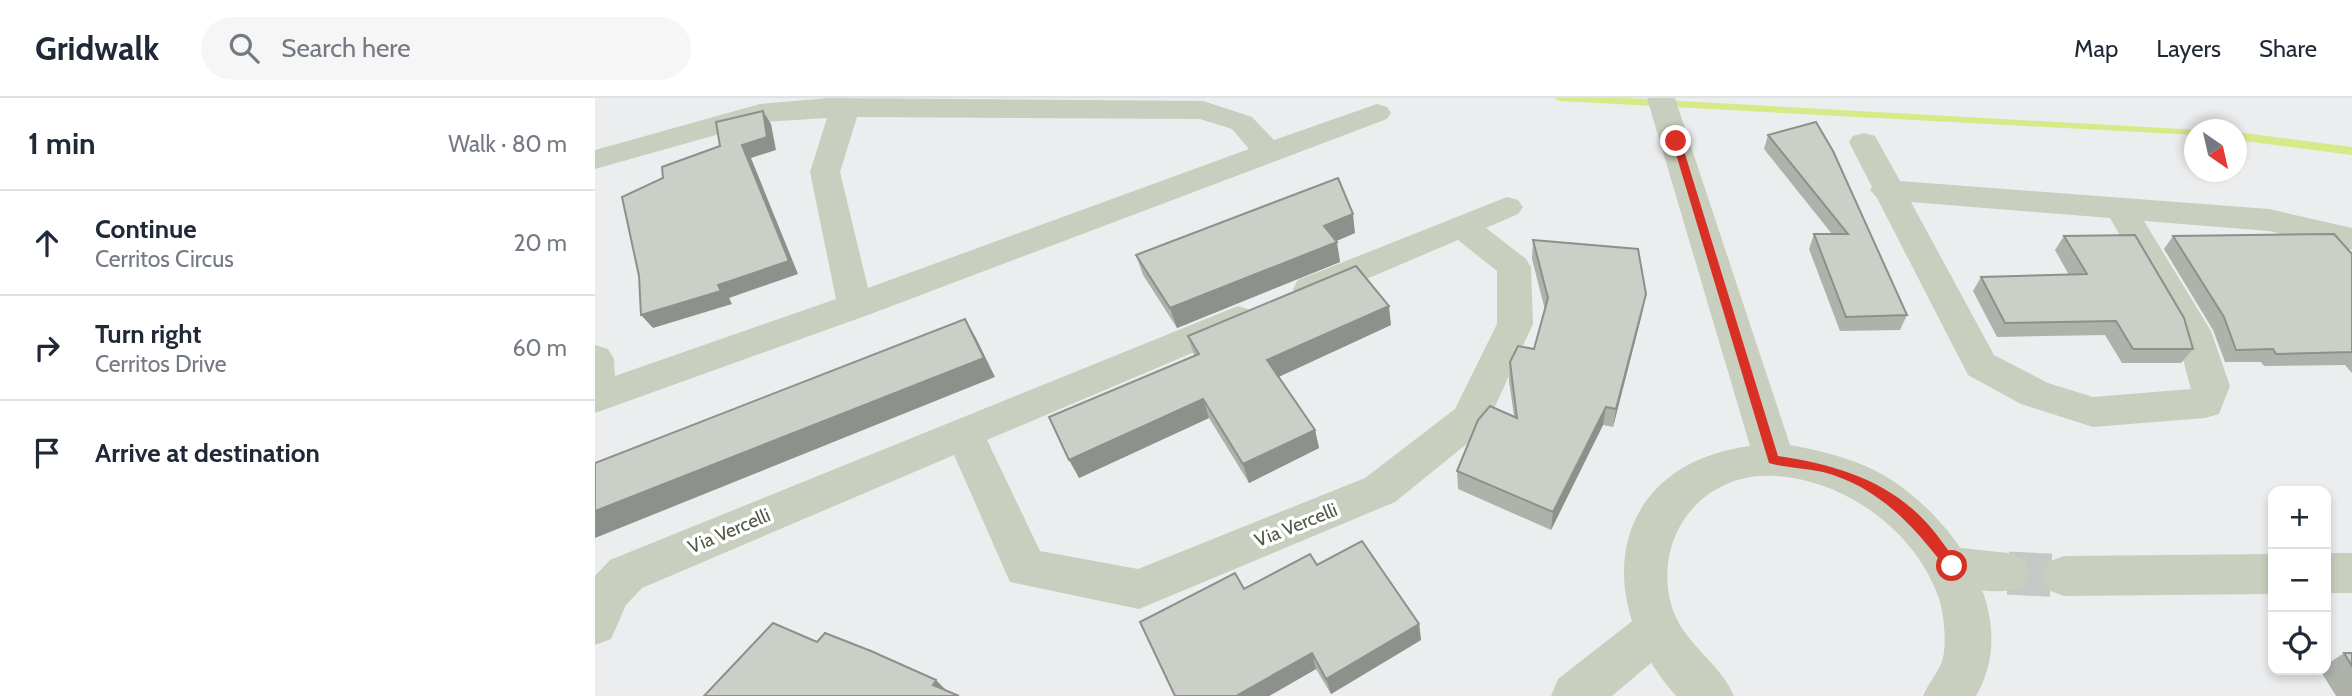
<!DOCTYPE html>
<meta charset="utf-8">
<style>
:root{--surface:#fff;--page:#f6f6f7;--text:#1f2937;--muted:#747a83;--line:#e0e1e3}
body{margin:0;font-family:Cabin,sans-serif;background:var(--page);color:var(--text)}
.controls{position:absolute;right:21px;bottom:21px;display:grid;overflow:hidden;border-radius:14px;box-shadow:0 4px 10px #0003}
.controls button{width:63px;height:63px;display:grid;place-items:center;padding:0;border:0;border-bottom:2px solid var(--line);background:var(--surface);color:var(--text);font:35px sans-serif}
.compass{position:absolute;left:1589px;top:21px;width:63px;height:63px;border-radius:50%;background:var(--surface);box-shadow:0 4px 10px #0003;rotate:146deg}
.stop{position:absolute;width:21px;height:21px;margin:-16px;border:5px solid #d93025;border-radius:50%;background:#fff}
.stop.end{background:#d93025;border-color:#fff;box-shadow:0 2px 7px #0008}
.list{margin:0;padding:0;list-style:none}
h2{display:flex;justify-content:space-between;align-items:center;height:91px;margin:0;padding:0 28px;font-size:30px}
h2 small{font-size:23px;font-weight:400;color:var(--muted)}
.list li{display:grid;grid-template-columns:46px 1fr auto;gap:21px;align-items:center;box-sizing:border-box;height:105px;padding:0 28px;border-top:2px solid var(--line)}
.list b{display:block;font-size:26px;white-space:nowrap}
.list p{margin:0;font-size:23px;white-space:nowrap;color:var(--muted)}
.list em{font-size:23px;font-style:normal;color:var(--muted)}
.icon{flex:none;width:38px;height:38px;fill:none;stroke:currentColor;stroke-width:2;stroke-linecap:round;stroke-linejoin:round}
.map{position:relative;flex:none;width:1757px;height:598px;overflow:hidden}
header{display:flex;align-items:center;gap:42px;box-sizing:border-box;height:98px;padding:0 35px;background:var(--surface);border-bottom:2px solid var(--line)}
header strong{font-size:33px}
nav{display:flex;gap:38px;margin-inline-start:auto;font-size:24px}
.search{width:490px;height:63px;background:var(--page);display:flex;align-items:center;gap:18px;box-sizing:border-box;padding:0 24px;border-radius:38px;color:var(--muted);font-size:26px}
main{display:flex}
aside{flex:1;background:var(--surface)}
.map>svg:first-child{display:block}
</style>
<header>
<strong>Gridwalk</strong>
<div class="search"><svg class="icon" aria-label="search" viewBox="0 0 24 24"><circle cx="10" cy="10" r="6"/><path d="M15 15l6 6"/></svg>Search here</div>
<nav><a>Map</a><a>Layers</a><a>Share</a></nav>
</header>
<main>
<aside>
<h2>1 min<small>Walk · 80 m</small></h2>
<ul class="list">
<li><svg class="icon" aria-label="ahead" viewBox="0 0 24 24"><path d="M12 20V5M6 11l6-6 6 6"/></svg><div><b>Continue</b><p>Cerritos Circus</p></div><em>20 m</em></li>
<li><svg class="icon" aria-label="right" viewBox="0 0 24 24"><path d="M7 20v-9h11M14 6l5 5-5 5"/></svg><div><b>Turn right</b><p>Cerritos Drive</p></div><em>60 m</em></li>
<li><svg class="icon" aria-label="arrive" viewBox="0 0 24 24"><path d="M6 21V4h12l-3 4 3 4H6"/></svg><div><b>Arrive at destination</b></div></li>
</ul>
</aside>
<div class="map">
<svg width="1757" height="598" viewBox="0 0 1757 598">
<rect width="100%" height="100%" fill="#ecedef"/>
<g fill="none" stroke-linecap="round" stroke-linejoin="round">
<path fill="#d8e989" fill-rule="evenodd" d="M 959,0 L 1032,0 L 1605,32 L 1600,32 L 1600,37 L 965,3 Z
M 1642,34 L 1757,49 L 1757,57 L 1642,42 Z"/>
<path stroke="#c5c8c5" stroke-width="43" stroke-dasharray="43 21" stroke-linecap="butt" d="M 1413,475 L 1469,478"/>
<path fill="#c8cfbe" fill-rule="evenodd" d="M 234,0 L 608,3 L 657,19 L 679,42 L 782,6 L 792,9 L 796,15 L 792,21 L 273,217 L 0,315 L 0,247 L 13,251 L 19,261 L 20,278 L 241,201 L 215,74 L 232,20 L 167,24 L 0,71 L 0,52 L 165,6 ZM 262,19 L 605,21 L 637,31 L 654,51 L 273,190 L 245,74 Z
M 1269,35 L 1280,38 L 1305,83 L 1674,111 L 1757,130 L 1757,152 L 1674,133 L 1549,123 L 1616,233 L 1635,288 L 1624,316 L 1610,320 L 1498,329 L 1426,306 L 1373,277 L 1282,100 L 1275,92 L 1277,89 L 1254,44 L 1258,38 ZM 1316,104 L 1515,120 L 1580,233 L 1596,291 L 1498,299 L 1453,285 L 1399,257 Z
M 912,99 L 923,102 L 928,109 L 923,116 L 891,130 L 931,161 L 936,169 L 938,226 L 889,332 L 800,404 L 544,511 L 415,484 L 359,357 L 47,490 L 31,507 L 16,541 L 0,547 L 0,478 L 15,462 L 643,208 L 656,212 L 661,221 L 656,230 L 392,342 L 445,453 L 543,471 L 770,380 L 860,311 L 902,226 L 902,173 L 863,142 L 727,200 L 715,203 L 703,200 L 698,191 L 703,182 Z
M 1357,449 L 1413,455 L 1429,461 L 1435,475 L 1429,489 C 1403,498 1367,491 1341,482 L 1335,468 L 1341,454 Z
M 1731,455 L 1757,455 L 1757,495 L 1731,495 Z
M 1678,456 L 1678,496 L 1469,498 L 1453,492 L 1447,478 L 1453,464 L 1469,458 Z
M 1061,511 L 1077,517 L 1084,532 L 1077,547 L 1017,598 L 956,598 L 963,581 L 1045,517 Z"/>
<path fill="#c8cfbe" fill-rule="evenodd" d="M 1052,0 L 1080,0 L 1195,347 C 1229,353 1265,362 1295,381 C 1362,424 1427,519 1381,598 L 1328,598 C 1333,586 1341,577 1346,566 C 1353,551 1349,513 1343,498 C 1320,433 1250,382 1181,378 C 1110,373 1060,434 1075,502 C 1084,544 1124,562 1139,598 L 1081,598 C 995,501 1013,367 1155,348 Z"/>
</g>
<path fill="#aeb2ab" d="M 1221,24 L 1312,217 L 1305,232 L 1245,233 L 1214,151 L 1219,136 L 1237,136 L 1169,51 L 1173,37 Z
M 760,135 L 741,143 L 745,164 L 582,230 L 548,177 L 541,157 Z
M 1469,138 L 1598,251 L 1586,265 L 1527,265 L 1510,237 L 1402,239 L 1378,193 L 1386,179 L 1474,177 L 1460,152 Z
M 1578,138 L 1757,156 L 1757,275 L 1750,267 L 1669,268 L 1666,264 L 1630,264 L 1618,232 L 1569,151 Z
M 938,142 L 1047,216 L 1018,329 L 1008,327 L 956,432 L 863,391 L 862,373 L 919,318 L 914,283 L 915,264 L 939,251 L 950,212 L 937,161 Z
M 796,227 L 683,279 L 720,332 L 724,350 L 654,385 L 614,320 L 484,380 L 599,257 L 593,238 Z
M 722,467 L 824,526 L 826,542 L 736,596 L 721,571 L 674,598 L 649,491 Z
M 1749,555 L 1757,555 L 1757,598 L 1741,598 L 1725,572 L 1731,572 L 1731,567 Z"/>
<path fill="#8d918b" d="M 168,13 L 176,26 L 181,52 L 156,60 L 203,176 L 134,200 L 137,206 L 58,230 L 46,217 Z
M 758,116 L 760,135 L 732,147 L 729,128 Z
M 742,144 L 745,164 L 582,230 L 575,210 Z
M 1051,196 L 1047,216 L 1018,329 L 1021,311 Z
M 794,208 L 796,227 L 677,282 L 672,262 Z
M 370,221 L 381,240 L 400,279 L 0,440 L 0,413 Z
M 608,301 L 614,320 L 484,380 L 474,362 Z
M 1011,309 L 1008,327 L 956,432 L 958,414 Z
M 720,332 L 724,350 L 654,385 L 648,366 Z
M 824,526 L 826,542 L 736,596 L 731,581 Z
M 717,555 L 721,571 L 674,598 L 641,598 Z
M 341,582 L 357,598 L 338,587 Z"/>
<path fill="#cacfc7" stroke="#8d918b" stroke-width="2" d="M 168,13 L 172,39 L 147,47 L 194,163 L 123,187 L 126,193 L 46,217 L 44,178 L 27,99 L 68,80 L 67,69 L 125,48 L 121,24 Z
M 1221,24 L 1238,53 L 1312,217 L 1251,219 L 1219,136 L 1253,136 L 1173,37 Z
M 743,80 L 758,116 L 729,128 L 742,144 L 575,210 L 541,157 Z
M 1739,136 L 1757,156 L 1757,254 L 1681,256 L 1678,251 L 1641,252 L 1629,219 L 1578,138 Z
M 1540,137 L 1589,220 L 1598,251 L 1538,251 L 1521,223 L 1410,225 L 1386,179 L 1492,176 L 1469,138 Z
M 938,142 L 1043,151 L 1051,196 L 1021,311 L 1011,309 L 958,414 L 862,373 L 883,322 L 895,308 L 922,320 L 915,264 L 923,248 L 939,251 L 953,200 Z
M 761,168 L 794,208 L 672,262 L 720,332 L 648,366 L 608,301 L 474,362 L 454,319 L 604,256 L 593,238 Z
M 370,221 L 389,260 L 0,413 L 0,365 Z
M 767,443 L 824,526 L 731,581 L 717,555 L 641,598 L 580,598 L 545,524 L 640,475 L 649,491 L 715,456 L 722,467 Z
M 178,525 L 222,544 L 230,535 L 276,553 L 341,582 L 338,587 L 364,598 L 109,598 Z
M 1749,555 L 1757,555 L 1757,568 Z"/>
<path fill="#d93025" d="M 1081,41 L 1086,43 L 1183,358 C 1237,366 1290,381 1329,422 C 1341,434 1351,450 1362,464 L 1362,473 L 1353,473 C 1319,428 1284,389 1228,374 C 1210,370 1192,370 1174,365 L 1077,43 Z"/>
<g text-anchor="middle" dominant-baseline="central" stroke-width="7" stroke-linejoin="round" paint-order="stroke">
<g font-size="19" fill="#515946" stroke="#fff">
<text transform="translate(701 427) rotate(-22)">Via Vercelli</text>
<text transform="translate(134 433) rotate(-23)">Via Vercelli</text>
</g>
</g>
</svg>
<div class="controls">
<button>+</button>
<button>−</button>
<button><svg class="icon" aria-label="locate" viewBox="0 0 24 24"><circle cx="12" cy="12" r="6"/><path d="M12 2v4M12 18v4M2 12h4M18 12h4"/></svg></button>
</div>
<svg class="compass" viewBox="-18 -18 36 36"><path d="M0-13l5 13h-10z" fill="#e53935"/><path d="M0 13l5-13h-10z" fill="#747a83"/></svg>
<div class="stop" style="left:1357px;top:468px"></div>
<div class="stop end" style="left:1081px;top:43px"></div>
</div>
</main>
